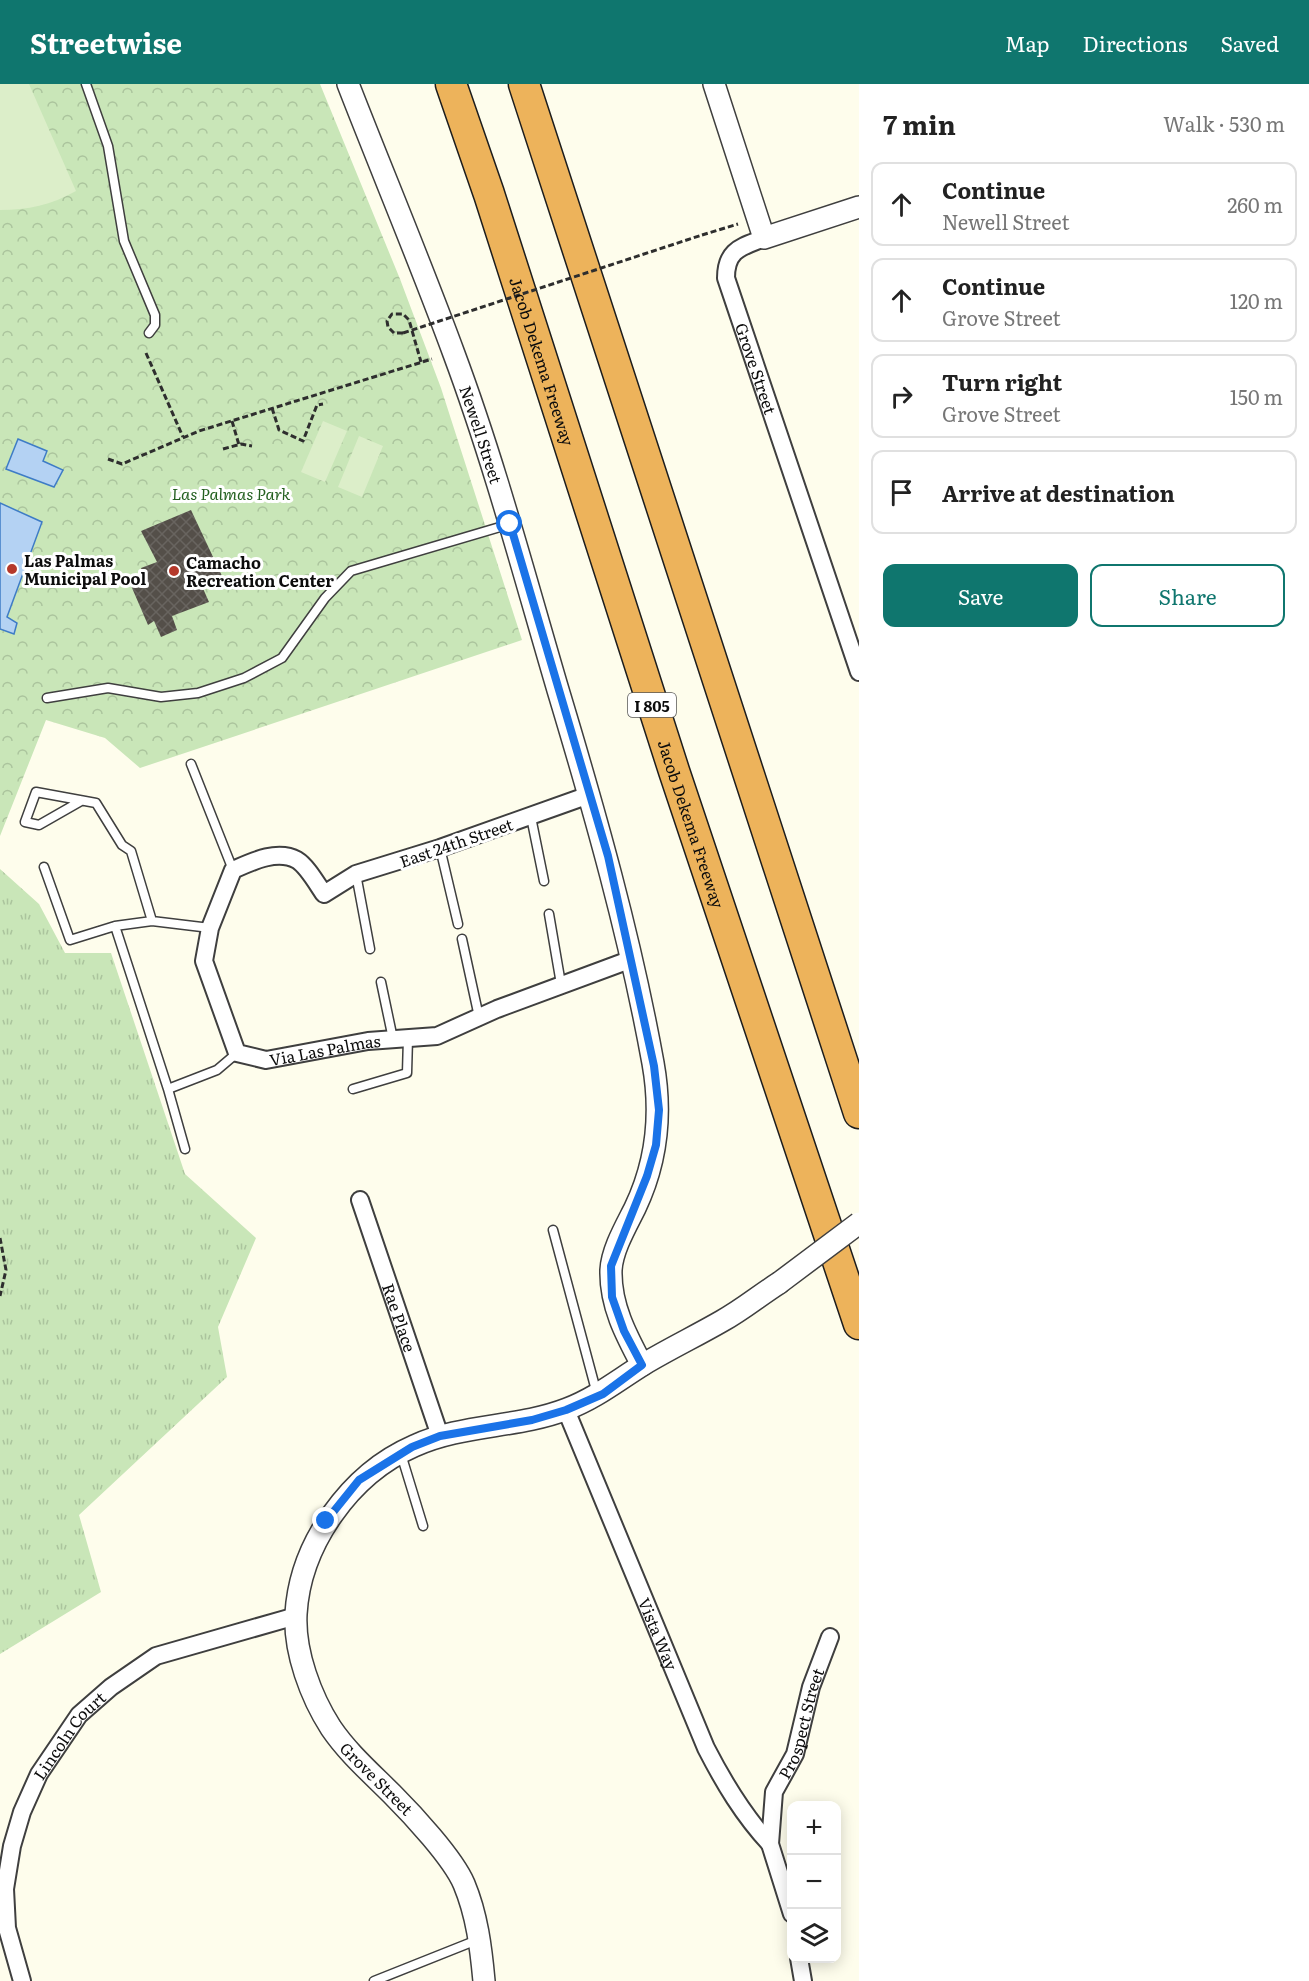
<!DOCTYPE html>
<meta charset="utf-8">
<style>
:root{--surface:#fff;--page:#f2f2f2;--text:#222;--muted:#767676;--line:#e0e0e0;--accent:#0f766e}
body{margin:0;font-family:Literata,serif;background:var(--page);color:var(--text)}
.controls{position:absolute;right:18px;bottom:18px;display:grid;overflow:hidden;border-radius:12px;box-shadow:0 3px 15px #0003}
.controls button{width:54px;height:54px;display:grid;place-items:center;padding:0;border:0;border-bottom:2px solid var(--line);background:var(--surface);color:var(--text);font:30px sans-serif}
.stop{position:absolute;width:18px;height:18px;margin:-14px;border:4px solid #1a73e8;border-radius:50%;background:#fff}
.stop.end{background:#1a73e8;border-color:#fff;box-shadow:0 2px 6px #0008}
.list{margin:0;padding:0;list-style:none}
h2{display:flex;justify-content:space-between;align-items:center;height:78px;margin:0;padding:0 24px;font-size:26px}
h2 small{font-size:20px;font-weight:400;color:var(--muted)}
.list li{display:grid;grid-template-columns:39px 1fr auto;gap:18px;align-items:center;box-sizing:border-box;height:84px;margin:0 12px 12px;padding:0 12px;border:2px solid var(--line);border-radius:12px}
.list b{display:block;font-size:22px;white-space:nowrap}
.list p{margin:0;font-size:20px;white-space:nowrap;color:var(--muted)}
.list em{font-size:20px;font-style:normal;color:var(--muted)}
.actions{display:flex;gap:12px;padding:18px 24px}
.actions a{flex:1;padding:14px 0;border:2px solid var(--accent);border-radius:12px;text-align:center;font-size:21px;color:var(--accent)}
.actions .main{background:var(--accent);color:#fff}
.icon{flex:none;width:33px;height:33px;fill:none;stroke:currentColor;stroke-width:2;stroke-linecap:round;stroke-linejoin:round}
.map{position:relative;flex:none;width:859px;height:1897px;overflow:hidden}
header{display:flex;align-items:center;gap:36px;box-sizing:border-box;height:84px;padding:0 30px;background:var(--accent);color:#fff}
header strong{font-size:28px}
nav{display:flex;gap:33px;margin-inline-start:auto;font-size:21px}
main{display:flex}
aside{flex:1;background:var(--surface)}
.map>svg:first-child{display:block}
</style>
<header>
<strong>Streetwise</strong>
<nav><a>Map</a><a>Directions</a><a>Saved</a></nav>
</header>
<main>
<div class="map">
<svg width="859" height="1897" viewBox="0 0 859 1897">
<defs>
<pattern id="grass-tufts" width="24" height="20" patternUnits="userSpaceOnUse" patternTransform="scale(1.5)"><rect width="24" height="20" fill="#c9e6b8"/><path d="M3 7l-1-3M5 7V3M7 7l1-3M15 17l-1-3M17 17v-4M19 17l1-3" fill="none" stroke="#abc49d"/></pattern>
<pattern id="park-crowns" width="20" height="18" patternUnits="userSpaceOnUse" patternTransform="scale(1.5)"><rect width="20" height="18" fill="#c9e6b8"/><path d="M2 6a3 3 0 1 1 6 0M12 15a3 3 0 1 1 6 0" fill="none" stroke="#abc49d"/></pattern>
<pattern id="building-cross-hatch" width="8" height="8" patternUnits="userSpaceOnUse" patternTransform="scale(1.5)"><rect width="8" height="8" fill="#544f49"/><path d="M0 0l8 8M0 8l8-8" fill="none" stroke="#68645f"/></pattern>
</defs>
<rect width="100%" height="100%" fill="#fefdec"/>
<path fill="url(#grass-tufts)" d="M 0,785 L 39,820 L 65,869 L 111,869 L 185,1090 L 256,1154 L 218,1243 L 227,1293 L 79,1431 L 101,1508 L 0,1570 Z"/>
<path fill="url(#park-crowns)" d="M 0,0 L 320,0 L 400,195 L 441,304 L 522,556 L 140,684 L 105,654 L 46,636 L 0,752 Z"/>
<path fill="#dceec9" d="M 0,0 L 29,0 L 76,107 C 51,121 28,126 0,126 Z
M 323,337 L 347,347 L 325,398 L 301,388 Z
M 359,352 L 383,362 L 362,413 L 338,403 Z"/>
<path fill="#b4d2f3" stroke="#3e7cc6" stroke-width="1.5" d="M 18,355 L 47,367 L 43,377 L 63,386 L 54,403 L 6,385 Z
M 0,419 L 42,438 L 7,533 L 17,539 L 14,550 L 0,545 Z"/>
<path fill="url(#building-cross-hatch)" d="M 191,426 L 222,492 L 201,500 L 209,518 L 172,532 L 177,546 L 161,553 L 154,537 L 148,541 L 129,497 L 144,492 L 141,484 L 157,478 L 141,447 Z"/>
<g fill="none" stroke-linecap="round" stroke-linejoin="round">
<g stroke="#3f3f3f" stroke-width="11">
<path id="service" d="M 86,0 L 108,62 L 124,157 L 155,231 L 155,241 L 149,249
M 47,614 L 108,604 L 161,613 L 198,609 L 244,594 L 282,574 L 325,514 L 351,487 L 510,440
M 191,680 L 233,786
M 81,717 L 39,741 L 25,738 L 36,708 L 96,719 L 122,761 L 131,767 L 152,837
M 531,733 L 544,797
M 440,764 L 458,840
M 44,783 L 70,856 L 115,842 L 168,1005 L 217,986 L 237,969
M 356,790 L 370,865
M 549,830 L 561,900
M 115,842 L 152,837 L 210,844
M 462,855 L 479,933
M 381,898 L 393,955
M 168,1005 L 185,1065
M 353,1005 L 407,989 L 408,954
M 553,1146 L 597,1310
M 401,1370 L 423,1442
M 374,1897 L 477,1856"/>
</g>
<g stroke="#3f3f3f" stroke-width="20">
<g id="minor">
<path id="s1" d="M 764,154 C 742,163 726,165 726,194 L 859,588"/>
<path id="s2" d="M 589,711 L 440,764 L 356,790 L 324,810 C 317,800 307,782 297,776 C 277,765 251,778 233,786 L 210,844 L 204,877 L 237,969 L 266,976 L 368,957 L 437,952 L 497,925 L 632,875"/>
<path id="s3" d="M 360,1116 L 440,1352"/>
<path id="s4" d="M 566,1326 L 706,1664 C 724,1699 743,1731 770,1760"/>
<path id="s5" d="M 792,1830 L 770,1760 L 774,1708 L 795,1670 L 811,1603 L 830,1553"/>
<path d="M 799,1874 L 803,1897"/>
<path id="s6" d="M 22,1897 L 7,1844 L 5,1805 L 12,1762 L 22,1728 L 39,1690 L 79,1631 L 111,1603 L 156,1572 L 296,1532"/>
</g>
</g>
<g stroke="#3f3f3f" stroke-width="24">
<g id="tertiary">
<path id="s7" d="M 348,0 C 383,90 421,180 454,270 C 495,380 525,494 558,606 C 595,729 630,852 653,979 C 662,1029 657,1078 635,1124 C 626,1142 612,1166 611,1186 C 610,1221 626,1251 642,1281"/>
<path d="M 714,0 L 764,154 L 859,123"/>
<path d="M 484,1897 C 481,1864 477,1831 464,1800 C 453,1774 412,1730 392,1710 C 371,1689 348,1669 331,1644 C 311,1613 294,1568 296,1530 C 300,1460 350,1390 414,1362 C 462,1340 518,1344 567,1325 C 596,1314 618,1296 644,1280 C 669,1265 696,1252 722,1237 C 742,1226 760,1211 779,1199"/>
</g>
</g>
<g stroke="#1d1d1d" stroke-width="33">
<g id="motorway">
<path id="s8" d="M 451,0 L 489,110 L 674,687 L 859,1240"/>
<path d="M 524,0 L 859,1029"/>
</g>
</g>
<path stroke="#2e2e2e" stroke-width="3" stroke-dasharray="6 3" stroke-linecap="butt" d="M 702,151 L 738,140
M 403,249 L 394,249 L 388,243 L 387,237 L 392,230 L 403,230 L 409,236 L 421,278
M 146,269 L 183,353
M 272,324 L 279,346 L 303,357 L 317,321 L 323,320
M 232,337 L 239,361
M 223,365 L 241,360 L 252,362
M 108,375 L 122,380 L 199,347 L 432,275
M 0,1154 L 6,1186 L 0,1212"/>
<use href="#service" stroke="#fff" stroke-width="8"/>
<use href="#minor" stroke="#fff" stroke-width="16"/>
<use href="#tertiary" stroke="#fff" stroke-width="21"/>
<use href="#motorway" stroke="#edb35b" stroke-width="30"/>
<g stroke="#3f3f3f" stroke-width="24" stroke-linecap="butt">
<path id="tertiary-bridge" d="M 779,1199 L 859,1139"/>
</g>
<path stroke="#2e2e2e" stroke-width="3" stroke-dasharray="6 3" stroke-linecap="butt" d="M 403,249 L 702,151"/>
<use href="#tertiary-bridge" stroke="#fff" stroke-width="21"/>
</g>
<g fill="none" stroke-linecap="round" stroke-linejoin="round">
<path stroke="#1a73e8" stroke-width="8" d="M 326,1437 L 359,1396 L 412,1363 L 440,1352 L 532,1336 L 566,1326 L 603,1310 L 642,1281 L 624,1247 L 612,1213 L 611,1182 L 647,1092 L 656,1061 L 659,1026 L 654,982 L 608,772 L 510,440"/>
</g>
<g fill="#b5392b" stroke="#fff" stroke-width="2">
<circle cx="12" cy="485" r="6"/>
<circle cx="174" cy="487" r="6"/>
</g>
<g text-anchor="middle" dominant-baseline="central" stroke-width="6" stroke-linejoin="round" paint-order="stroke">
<rect fill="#fff" stroke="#555" stroke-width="1.5" x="628" y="609" width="48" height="24" rx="4.5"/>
<g font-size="15" font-weight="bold" fill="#0c0c0c">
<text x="652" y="621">I 805</text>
</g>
<g font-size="16" fill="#0c0c0c" stroke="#fff">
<text stroke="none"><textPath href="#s8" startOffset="292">Jacob Dekema Freeway</textPath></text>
<text stroke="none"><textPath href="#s1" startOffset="156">Grove Street</textPath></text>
<text stroke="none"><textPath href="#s7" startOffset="375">Newell Street</textPath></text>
<text stroke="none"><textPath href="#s8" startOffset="778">Jacob Dekema Freeway</textPath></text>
<text transform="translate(456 758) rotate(-19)">East 24th Street</text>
<text stroke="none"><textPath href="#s2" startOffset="678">Via Las Palmas</textPath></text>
<text stroke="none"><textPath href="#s3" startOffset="124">Rae Place</textPath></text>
<text stroke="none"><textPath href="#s4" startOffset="242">Vista Way</textPath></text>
<text stroke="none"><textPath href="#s5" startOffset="200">Prospect Street</textPath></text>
<text stroke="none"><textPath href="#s6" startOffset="264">Lincoln Court</textPath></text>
<text transform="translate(377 1694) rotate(45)">Grove Street</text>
</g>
<g font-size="16" font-style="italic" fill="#246020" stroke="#fff">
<text x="231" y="409">Las Palmas Park</text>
</g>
<g font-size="16" font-weight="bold" fill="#0c0c0c" stroke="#fff" text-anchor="start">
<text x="24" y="476">Las Palmas<tspan x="24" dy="18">Municipal Pool</tspan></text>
<text x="186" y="478">Camacho<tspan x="186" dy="18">Recreation Center</tspan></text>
</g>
</g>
</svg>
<div class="controls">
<button>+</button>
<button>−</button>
<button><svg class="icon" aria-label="layers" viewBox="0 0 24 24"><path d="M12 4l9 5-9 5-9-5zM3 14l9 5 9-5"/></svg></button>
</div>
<div class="stop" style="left:510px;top:440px"></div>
<div class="stop end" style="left:326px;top:1437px"></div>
</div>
<aside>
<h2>7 min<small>Walk · 530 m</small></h2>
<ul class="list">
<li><svg class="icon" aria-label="ahead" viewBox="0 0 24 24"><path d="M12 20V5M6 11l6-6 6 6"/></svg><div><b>Continue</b><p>Newell Street</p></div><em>260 m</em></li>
<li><svg class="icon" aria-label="ahead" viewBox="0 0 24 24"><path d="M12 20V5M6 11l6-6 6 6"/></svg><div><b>Continue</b><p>Grove Street</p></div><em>120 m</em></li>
<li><svg class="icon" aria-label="right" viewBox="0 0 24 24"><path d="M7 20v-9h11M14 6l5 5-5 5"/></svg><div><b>Turn right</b><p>Grove Street</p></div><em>150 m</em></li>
<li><svg class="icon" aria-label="arrive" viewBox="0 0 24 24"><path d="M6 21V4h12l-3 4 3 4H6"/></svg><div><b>Arrive at destination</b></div></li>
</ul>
<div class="actions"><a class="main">Save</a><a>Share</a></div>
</aside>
</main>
